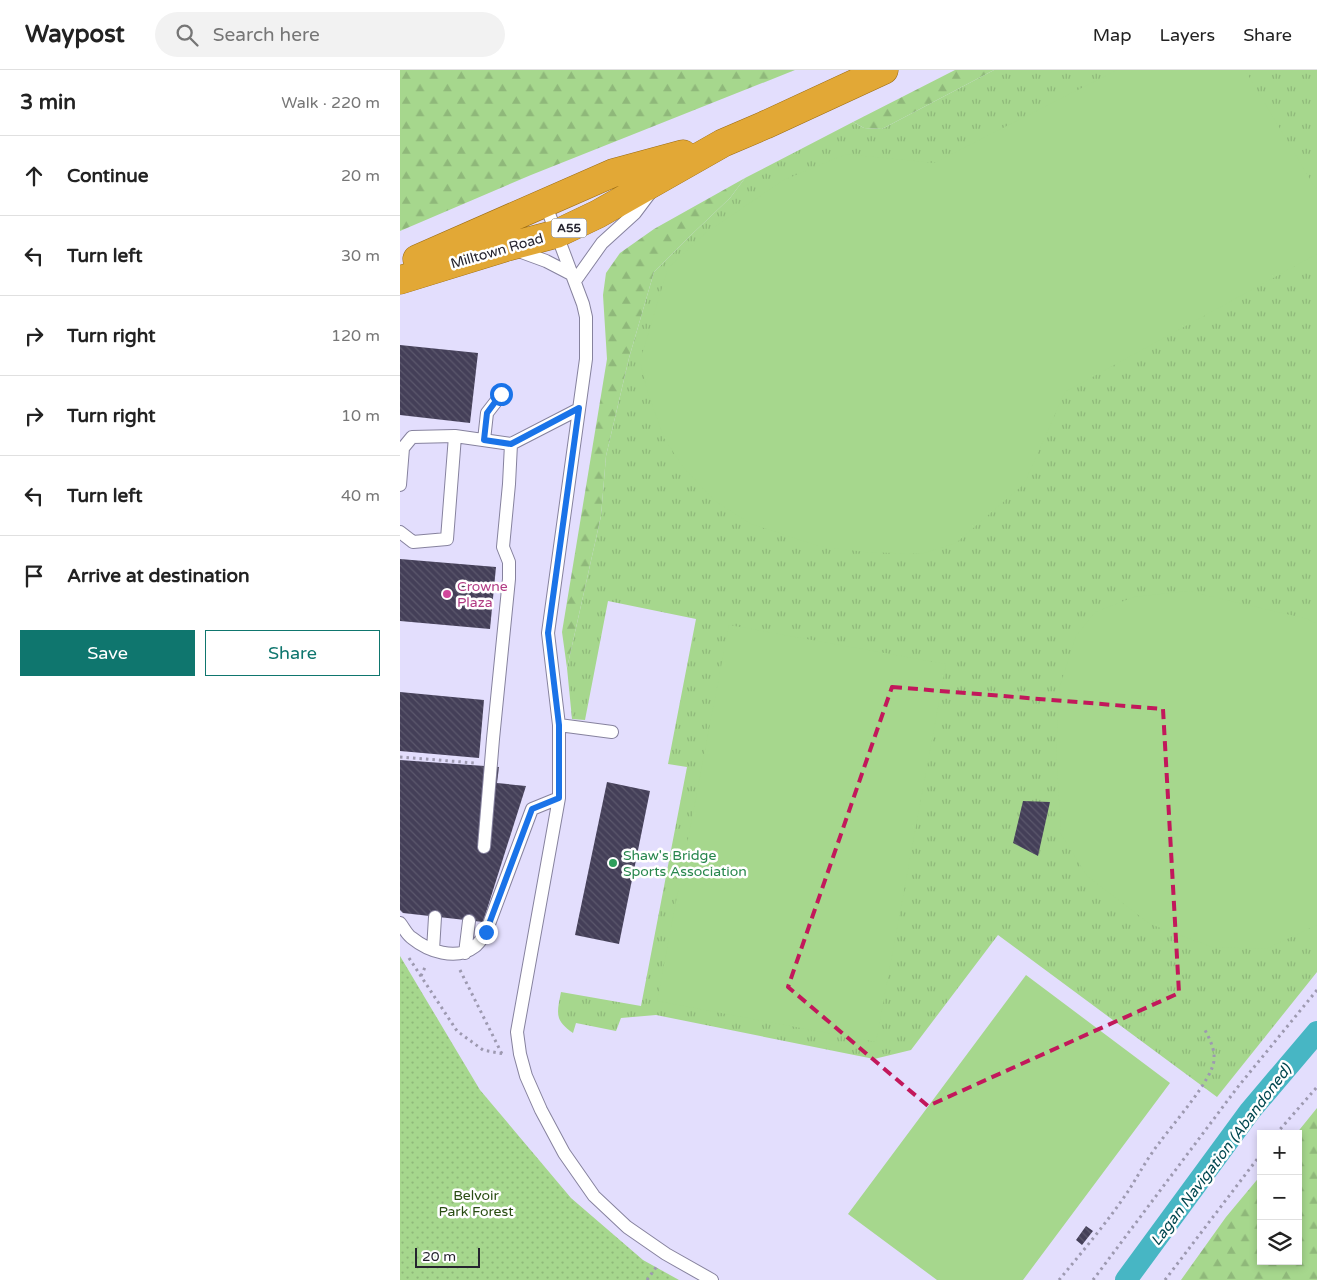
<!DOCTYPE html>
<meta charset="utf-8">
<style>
:root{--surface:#fff;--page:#f2f2f2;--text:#222;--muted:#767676;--line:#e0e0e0;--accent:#0f766e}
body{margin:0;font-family:"Varela Round",sans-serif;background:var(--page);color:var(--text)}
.controls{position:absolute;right:15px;bottom:15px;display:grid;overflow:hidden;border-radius:0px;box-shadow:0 2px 8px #0003}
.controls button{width:45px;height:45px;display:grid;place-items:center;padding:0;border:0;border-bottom:1px solid var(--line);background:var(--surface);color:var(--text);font:25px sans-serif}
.scale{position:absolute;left:15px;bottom:12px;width:65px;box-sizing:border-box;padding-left:5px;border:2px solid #26242f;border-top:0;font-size:14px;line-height:18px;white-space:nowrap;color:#26242f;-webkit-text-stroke:4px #fff;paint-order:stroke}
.stop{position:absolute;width:15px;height:15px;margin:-11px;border:4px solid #1a73e8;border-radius:50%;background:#fff}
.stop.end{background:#1a73e8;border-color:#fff;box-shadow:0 1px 5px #0008}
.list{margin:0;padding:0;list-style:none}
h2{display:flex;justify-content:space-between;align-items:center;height:65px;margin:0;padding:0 20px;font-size:21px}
h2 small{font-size:16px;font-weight:400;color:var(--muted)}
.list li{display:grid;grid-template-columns:32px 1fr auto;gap:15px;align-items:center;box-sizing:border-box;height:80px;padding:0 20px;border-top:1px solid var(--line)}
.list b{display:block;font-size:19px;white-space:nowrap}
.list em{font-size:16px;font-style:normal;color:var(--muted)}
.actions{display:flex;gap:10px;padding:15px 20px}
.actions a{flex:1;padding:11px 0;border:1px solid var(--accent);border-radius:0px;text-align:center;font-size:18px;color:var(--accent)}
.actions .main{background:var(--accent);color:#fff}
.icon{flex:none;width:28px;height:28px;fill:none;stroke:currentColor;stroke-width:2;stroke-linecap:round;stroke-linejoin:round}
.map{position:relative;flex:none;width:917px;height:1210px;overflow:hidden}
header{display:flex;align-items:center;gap:30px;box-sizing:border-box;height:70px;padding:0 25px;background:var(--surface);border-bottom:1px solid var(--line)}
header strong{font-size:24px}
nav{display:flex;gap:28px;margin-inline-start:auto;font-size:18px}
.search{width:350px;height:45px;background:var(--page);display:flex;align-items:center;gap:12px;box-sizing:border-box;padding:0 18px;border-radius:28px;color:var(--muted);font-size:19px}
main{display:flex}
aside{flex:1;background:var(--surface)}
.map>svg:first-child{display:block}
</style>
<header>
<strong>Waypost</strong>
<div class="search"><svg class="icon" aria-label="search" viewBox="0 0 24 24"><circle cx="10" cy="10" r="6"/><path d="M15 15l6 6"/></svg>Search here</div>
<nav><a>Map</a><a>Layers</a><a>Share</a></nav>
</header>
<main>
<aside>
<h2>3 min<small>Walk · 220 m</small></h2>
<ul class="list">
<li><svg class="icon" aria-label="ahead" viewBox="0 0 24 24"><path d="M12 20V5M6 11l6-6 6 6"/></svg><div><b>Continue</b></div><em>20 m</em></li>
<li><svg class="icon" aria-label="left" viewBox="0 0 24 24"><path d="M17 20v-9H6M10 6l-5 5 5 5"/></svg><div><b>Turn left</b></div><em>30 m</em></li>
<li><svg class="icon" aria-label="right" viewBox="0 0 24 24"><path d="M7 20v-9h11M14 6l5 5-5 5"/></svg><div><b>Turn right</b></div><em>120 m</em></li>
<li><svg class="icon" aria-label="right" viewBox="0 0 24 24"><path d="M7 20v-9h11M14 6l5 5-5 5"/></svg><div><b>Turn right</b></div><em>10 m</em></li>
<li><svg class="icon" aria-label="left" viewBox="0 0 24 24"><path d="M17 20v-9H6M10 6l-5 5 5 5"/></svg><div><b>Turn left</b></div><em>40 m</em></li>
<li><svg class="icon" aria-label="arrive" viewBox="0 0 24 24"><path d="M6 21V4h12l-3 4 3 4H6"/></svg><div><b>Arrive at destination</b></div></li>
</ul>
<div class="actions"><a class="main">Save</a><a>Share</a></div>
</aside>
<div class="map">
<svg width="917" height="1210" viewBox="0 0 917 1210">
<defs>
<pattern id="grass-tufts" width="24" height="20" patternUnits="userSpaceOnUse" patternTransform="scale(1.25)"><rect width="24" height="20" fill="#a6d78d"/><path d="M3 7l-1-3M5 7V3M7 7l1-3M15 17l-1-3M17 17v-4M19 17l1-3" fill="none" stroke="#8fb87a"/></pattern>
<pattern id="forest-firs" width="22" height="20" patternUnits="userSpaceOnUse" patternTransform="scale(1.25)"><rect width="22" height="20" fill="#a6d78d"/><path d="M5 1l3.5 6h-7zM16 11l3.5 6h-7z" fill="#8fb87a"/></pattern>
<pattern id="park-dots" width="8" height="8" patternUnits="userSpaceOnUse" patternTransform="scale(1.25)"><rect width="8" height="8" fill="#a6d78d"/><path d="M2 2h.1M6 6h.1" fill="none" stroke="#8fb87a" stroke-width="1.8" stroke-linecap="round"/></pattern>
<pattern id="building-back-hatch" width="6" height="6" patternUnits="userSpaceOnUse" patternTransform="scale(1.25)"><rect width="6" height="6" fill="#443f58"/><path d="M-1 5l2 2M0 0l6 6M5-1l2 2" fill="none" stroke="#5c586d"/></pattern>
</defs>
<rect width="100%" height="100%" fill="#e3defd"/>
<path fill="url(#grass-tufts)" d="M 594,0 L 917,0 L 917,902 L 817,1027 L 598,865 L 511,980 L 474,989 L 256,945 L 221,948 L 216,961 L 176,953 L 173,963 C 154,950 157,943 161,922 L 241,936 L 287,697 L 268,694 L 296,549 L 208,531 L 185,650 L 172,649 L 167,598 L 201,446 L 206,386 L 229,288 L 254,202 L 290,166 L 330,128 L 345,108 L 453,52 L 464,58 L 482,59 Z"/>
<path fill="url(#forest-firs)" d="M 0,0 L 395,0 L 131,105 L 0,161 Z
M 555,0 L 594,0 L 482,59 L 464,58 L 453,52 Z
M 345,108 L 330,128 L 290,166 L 254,202 L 229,288 L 206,386 L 201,446 L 167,598 L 162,562 L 207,289 L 203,225 L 206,203 L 220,183 L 254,159 Z
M 917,1038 L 917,1210 L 781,1210 L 826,1147 L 861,1105 L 861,1191 L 898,1191 L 898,1064 L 896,1064 Z"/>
<path fill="url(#park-dots)" d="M 0,886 L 80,1020 L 171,1128 L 243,1190 L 279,1210 L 0,1210 Z"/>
<path fill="#a6d78d" d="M 717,0 L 845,0 L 917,121 L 917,184 L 665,322 L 624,414 L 556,473 L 521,484 L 465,482 L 419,476 L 351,454 L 315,431 L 283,397 L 264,368 L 247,320 L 240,291 L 268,198 L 308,161 L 384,110 L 446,84 L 534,93 Z
M 788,521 L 908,549 L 917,554 L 917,855 L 866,879 L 812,877 L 750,854 L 687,806 L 661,764 L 656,679 L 660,616 L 676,566 L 695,542 L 734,527 Z
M 329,555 L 546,594 L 476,972 L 257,931 Z
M 626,905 L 770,1013 L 623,1210 L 537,1210 L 448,1144 Z"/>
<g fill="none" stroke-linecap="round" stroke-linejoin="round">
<path stroke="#47b6c4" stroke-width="22" d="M 726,1210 L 850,1041 L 917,962"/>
</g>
<path fill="url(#building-back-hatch)" d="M 0,275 L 78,283 L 70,353 L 0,345 Z
M 0,489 L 96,497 L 90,559 L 0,551 Z
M 0,622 L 84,630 L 79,688 L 0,681 Z
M 0,690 L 99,697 L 97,713 L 126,716 L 83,852 L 3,843 L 0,840 Z
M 207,712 L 250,721 L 219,874 L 175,865 Z
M 623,731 L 650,732 L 638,786 L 613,773 Z
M 686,1156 L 693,1161 L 682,1175 L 676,1170 Z"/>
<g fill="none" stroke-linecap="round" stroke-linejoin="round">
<g stroke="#86829e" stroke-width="14">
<path id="service" d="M 145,133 L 183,234 L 186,247 L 186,289 L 148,563 L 159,655 L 159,728 L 117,962 L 120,984 L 126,1006 L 141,1040 L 164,1083 L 194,1126 L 227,1157 L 266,1184 L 312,1210
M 116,180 L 146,191 L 173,205
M 175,211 L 202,173 L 235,143 L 250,123
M 84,370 L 87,343 L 101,325
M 0,415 L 3,378 L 12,367 L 55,366 L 111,374 L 179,339
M 0,462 L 13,472 L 47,469 L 55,366
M 159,655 L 212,662
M 84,777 L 93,669 L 109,509 L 109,492 L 103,477 L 109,414 L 111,374
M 0,853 C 4,858 7,865 12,868 C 28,881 56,891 74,877 C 79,874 83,867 86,862 L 132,739 L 159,728
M 33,880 L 35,847
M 65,883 L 69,851"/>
</g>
<g stroke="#9b6c12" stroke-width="29">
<path id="trunk" d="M 17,189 L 213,103 L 283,84
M 0,210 L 107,177 L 156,164 L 198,144 L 323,73 L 365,55 L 484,0"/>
</g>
<path stroke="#9d99b0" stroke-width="3" stroke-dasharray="2.5 4" stroke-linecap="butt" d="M 0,687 L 75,693
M 9,888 L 57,961 L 83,980 L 104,984
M 60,900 L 102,984
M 21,906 L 26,895
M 876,1064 L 917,1017
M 247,1210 L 257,1196
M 659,1210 C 683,1181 708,1151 729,1120 C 739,1104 748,1087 760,1072 C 772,1055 813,1009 814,990 C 815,978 809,968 804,958
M 693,1210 L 837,1018 L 917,920
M 765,1210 L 861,1084"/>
<use href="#service" stroke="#fff" stroke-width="12"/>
<use href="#trunk" stroke="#e2a836" stroke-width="28"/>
</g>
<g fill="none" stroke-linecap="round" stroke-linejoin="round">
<path stroke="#1a73e8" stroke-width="6" d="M 86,862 L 132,739 L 159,728 L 159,655 L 148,563 L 179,338 L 111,374 L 84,370 L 87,343 L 101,324"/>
</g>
<path fill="none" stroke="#c2185b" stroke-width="4" stroke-dasharray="10 6" stroke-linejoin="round" d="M 492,617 L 763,639 L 779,923 L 528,1036 L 388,917 Z"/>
<circle fill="#d1479c" stroke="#fff" stroke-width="2" cx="47" cy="524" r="5"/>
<circle fill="#2e9e5b" stroke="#fff" stroke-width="2" cx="213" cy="793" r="5"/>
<g text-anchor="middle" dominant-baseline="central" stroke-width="5" stroke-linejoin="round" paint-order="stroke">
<rect fill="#fff" stroke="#67666d" stroke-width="1" x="151.5" y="148.5" width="35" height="19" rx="4"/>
<g font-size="12" font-weight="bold" fill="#26242f">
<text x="169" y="158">A55</text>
</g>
<g font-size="14" fill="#26242f" stroke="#fff">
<text transform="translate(97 181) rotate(-16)">Milltown Road</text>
</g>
<g font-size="14" fill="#b23c85" stroke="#fff" text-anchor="start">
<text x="57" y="516">Crowne<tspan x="57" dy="16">Plaza</tspan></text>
</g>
<g font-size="14" fill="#27864d" stroke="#fff" text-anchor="start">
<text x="223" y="785">Shaw's Bridge<tspan x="223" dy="16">Sports Association</tspan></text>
</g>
<g font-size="14" fill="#294c12" stroke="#fff">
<text x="76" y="1125">Belvoir<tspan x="76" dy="16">Park Forest</tspan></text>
</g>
<g font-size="15" font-style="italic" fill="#00474f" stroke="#fff">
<text transform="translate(821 1085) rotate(-53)">Lagan Navigation (Abandoned)</text>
</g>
</g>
</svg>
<div class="controls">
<button>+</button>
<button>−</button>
<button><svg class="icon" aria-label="layers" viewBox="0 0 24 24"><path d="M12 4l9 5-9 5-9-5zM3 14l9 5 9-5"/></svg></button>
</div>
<div class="scale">20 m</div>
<div class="stop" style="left:101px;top:324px"></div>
<div class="stop end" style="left:86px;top:862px"></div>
</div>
</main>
